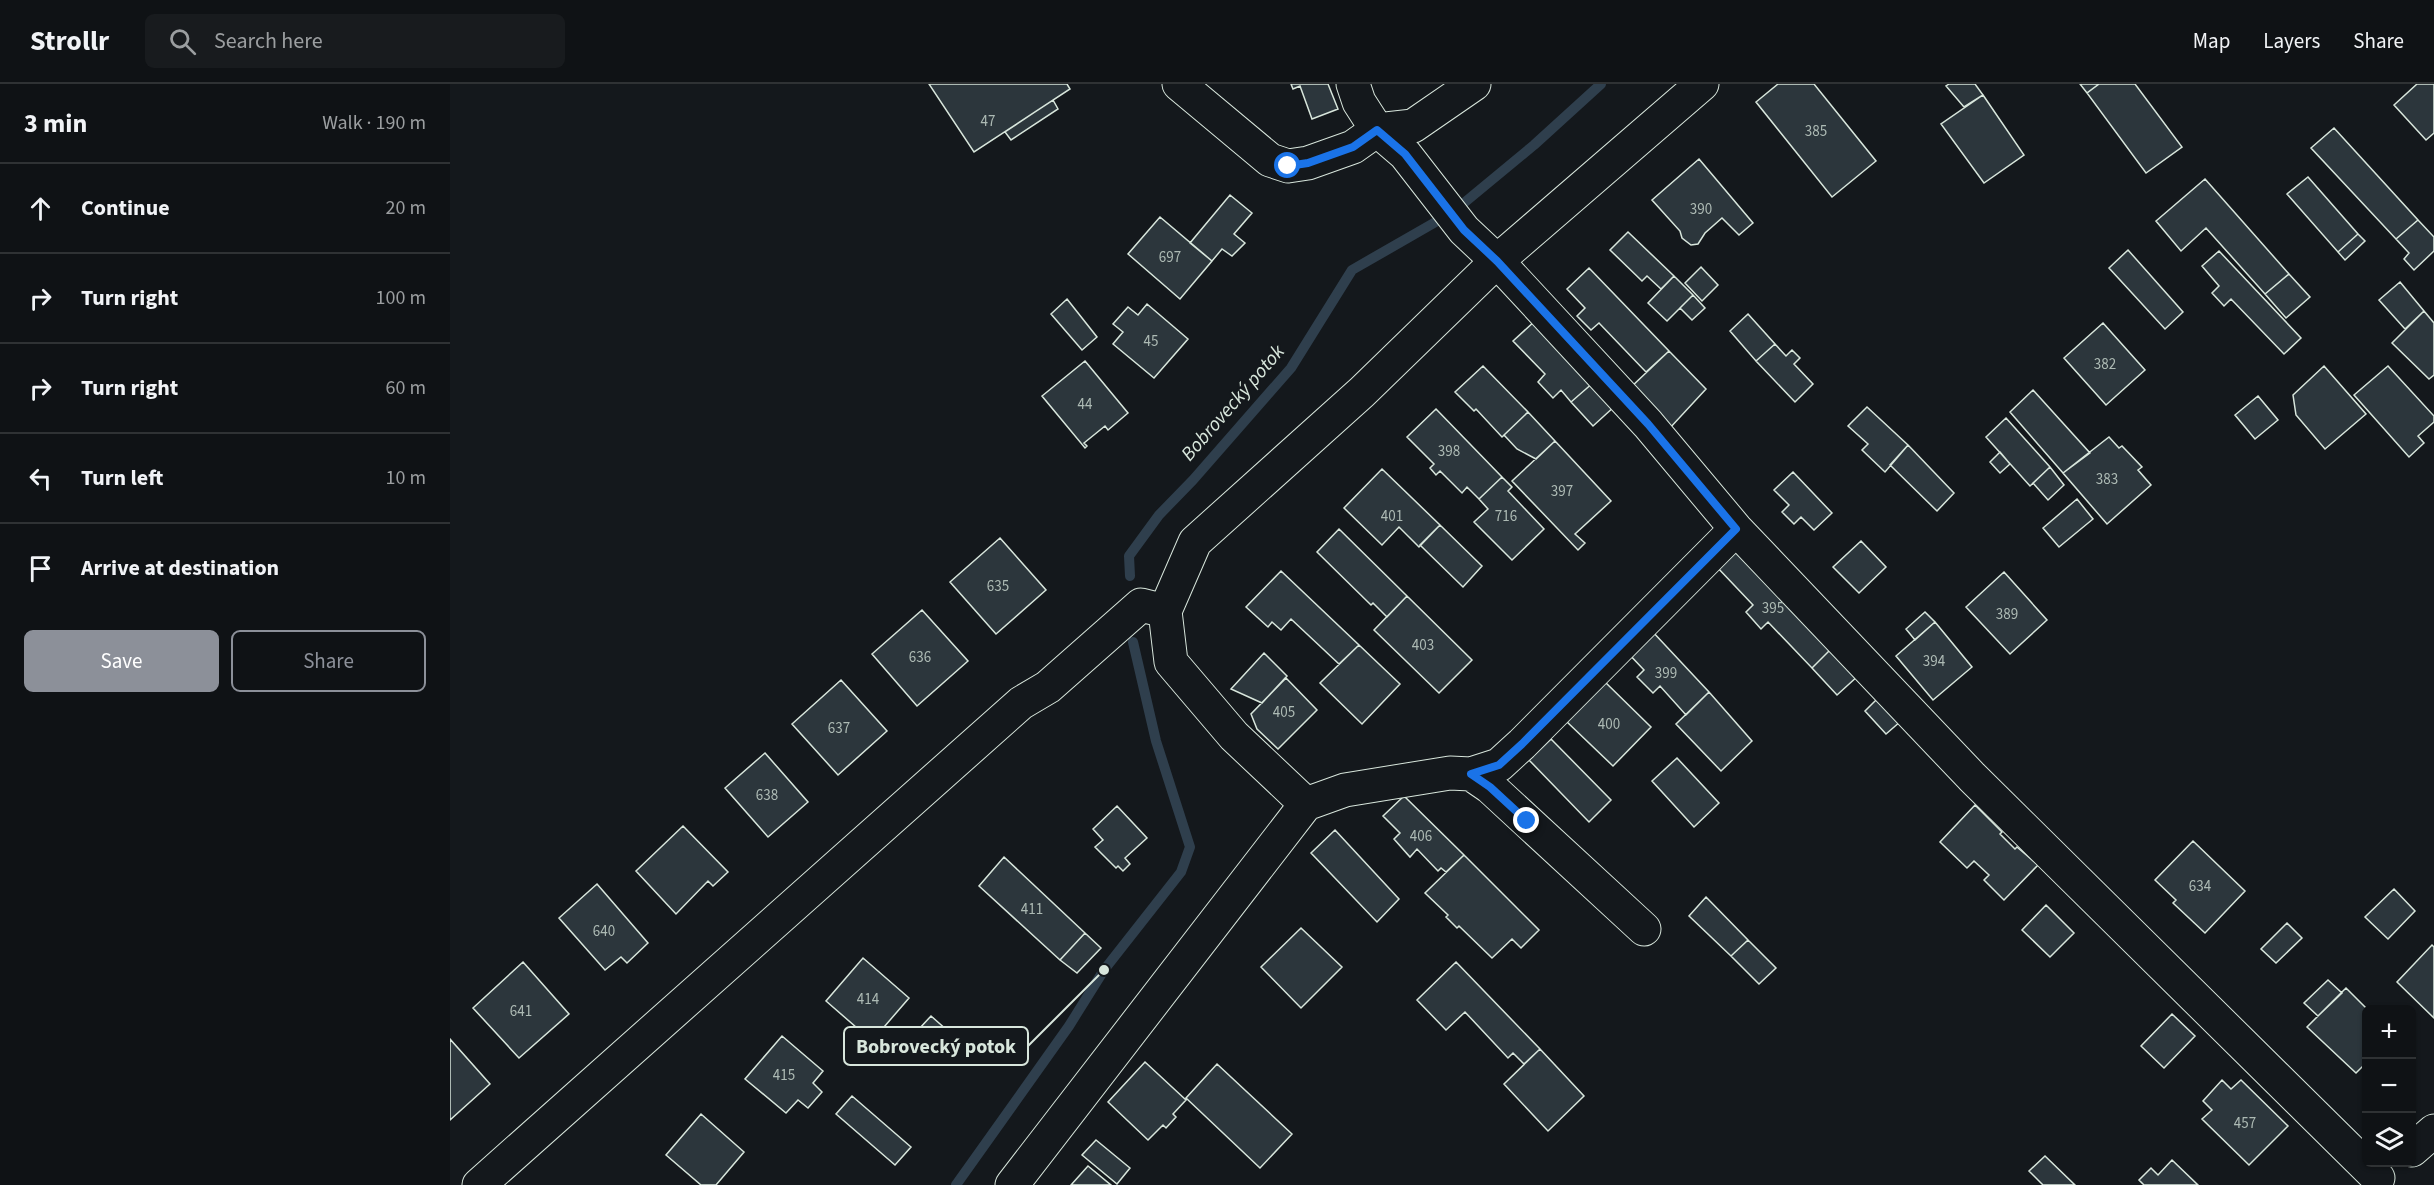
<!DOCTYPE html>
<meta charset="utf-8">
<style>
:root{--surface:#0f1215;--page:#181b1e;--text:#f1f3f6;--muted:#9b9ea0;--line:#2f3234;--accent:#8c9099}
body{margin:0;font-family:"Source Sans 3",sans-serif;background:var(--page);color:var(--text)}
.controls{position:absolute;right:18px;bottom:18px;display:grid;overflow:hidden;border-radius:9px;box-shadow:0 2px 4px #0004}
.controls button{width:54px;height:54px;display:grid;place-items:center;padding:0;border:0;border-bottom:2px solid var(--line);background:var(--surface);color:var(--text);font:30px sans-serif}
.stop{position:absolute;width:18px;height:18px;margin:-14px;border:4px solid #1a73e8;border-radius:50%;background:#fff}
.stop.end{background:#1a73e8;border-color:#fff;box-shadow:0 2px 6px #0008}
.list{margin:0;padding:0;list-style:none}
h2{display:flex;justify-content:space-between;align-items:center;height:78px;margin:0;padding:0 24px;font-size:26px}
h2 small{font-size:20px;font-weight:400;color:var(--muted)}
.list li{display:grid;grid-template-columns:39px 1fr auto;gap:18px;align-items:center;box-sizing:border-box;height:90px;padding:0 24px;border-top:2px solid var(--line)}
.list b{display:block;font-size:22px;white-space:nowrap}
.list em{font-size:20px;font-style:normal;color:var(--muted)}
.actions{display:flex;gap:12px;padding:18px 24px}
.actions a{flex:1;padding:14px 0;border:2px solid var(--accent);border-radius:9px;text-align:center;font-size:21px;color:var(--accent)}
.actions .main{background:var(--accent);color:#fff}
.icon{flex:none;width:33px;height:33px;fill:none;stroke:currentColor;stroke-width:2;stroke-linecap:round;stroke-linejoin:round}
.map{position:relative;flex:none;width:1984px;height:1101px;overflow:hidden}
header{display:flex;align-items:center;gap:36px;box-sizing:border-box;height:84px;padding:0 30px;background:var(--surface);border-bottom:2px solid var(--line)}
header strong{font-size:28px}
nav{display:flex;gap:33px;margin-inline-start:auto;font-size:21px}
.search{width:420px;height:54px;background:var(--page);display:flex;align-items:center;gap:15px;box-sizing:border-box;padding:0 21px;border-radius:9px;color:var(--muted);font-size:22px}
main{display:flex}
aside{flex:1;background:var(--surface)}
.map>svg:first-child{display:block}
</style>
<header>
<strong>Strollr</strong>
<div class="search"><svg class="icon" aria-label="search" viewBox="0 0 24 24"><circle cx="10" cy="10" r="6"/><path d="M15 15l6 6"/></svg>Search here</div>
<nav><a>Map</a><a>Layers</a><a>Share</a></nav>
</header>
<main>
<aside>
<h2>3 min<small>Walk · 190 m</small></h2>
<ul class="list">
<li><svg class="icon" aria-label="ahead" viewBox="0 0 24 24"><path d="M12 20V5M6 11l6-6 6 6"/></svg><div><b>Continue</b></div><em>20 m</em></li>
<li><svg class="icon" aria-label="right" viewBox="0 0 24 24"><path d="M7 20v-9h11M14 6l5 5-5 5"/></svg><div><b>Turn right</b></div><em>100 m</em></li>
<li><svg class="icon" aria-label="right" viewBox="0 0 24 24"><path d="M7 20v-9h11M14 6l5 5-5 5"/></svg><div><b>Turn right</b></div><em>60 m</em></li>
<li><svg class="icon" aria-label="left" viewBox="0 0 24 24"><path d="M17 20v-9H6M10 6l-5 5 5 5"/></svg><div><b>Turn left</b></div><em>10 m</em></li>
<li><svg class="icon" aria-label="arrive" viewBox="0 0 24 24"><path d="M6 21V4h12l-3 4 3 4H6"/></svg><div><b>Arrive at destination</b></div></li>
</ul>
<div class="actions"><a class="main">Save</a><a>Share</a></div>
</aside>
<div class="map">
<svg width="1984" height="1101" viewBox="0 0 1984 1101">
<rect width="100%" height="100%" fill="#14181c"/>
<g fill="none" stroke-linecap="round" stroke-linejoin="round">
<path stroke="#2f3f4d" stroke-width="10" d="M 680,492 L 679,472 L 709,431 L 743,396 L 841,284 L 902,186 L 1003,128 L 1084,61 L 1151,0
M 506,1101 L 619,942 L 654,886 L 731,788 L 740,763 L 706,657 L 683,558"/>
</g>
<path fill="#2c363c" stroke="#d8e6dc" stroke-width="1.5" d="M 479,0 L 617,0 L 620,5 L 524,68 Z
M 841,0 L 878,0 L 888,25 L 862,35 L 850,2 L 843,5 Z
M 1328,0 L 1364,0 L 1426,77 L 1382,113 L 1306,18 Z
M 1499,0 L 1525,0 L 1533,11 L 1514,23 L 1496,2 Z
M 1630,0 L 1649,0 L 1637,9 Z
M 1649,0 L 1685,0 L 1732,63 L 1696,89 L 1637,9 Z
M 1967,0 L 1984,0 L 1984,49 L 1976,56 L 1944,21 Z
M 1533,11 L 1574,71 L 1534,99 L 1491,40 Z
M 603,16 L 608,25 L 561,56 L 555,48 Z
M 1884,44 L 1968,136 L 1946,155 L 1861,64 Z
M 1249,75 L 1303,139 L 1289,151 L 1272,134 L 1255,149 L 1248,160 L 1241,161 L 1232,154 L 1230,147 L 1202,116 Z
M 1858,93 L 1908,150 L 1888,168 L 1837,110 Z
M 1755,95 L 1839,190 L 1815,210 L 1756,144 L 1731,167 L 1706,137 Z
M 780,111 L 802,129 L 784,150 L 795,159 L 782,172 L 772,165 L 762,177 L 740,159 Z
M 710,133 L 762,177 L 730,215 L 678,170 Z
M 1968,136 L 1984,153 L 1984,167 L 1964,186 L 1954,175 L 1959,169 L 1946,155 Z
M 1178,148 L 1224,192 L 1211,205 L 1197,192 L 1192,197 L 1160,166 Z
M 1908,150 L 1915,157 L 1895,176 L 1888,168 Z
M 1678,166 L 1733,228 L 1715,245 L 1659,184 Z
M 1769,167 L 1851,254 L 1834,270 L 1781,215 L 1774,222 L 1762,209 L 1769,202 L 1752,182 Z
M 1251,183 L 1268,201 L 1252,217 L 1235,199 Z
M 1139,184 L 1219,267 L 1196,288 L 1149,239 L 1141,246 L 1127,232 L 1135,224 L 1117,205 Z
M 1839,190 L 1860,213 L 1836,234 L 1815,210 Z
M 1224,192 L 1243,211 L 1217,237 L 1198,219 Z
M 1950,198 L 1974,227 L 1955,245 L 1929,216 Z
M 1243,211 L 1255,224 L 1242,236 L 1230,224 Z
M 617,215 L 647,253 L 632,266 L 601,230 Z
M 697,220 L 738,255 L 704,294 L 663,260 L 673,248 L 663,240 L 678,223 L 688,231 Z
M 1974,227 L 1984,239 L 1984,291 L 1979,295 L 1942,259 Z
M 1298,230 L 1325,260 L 1306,277 L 1280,247 Z
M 1086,236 L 1144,298 L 1121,318 L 1111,306 L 1103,314 L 1088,298 L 1095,290 L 1063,257 Z
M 1653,239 L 1695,286 L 1656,321 L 1614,274 Z
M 1325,260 L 1336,272 L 1342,266 L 1350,274 L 1344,280 L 1363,300 L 1345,318 L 1306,277 Z
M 1219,267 L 1256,305 L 1219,345 L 1179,305 Z
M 635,277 L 678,329 L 658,346 L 655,342 L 634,359 L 637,362 L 635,364 L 592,312 Z
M 1033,282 L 1078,328 L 1052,353 L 1026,325 L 1024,327 L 1005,308 Z
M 1874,282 L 1916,330 L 1875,365 L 1846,331 L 1843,311 Z
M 1938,282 L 1984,332 L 1984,338 L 1968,352 L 1974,359 L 1959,373 L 1904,311 Z
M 1144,298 L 1165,322 L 1143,342 L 1121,318 Z
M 1583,306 L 1640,369 L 1613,389 L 1560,328 Z
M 1808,312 L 1828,336 L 1805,355 L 1785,331 Z
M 1417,323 L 1458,361 L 1435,388 L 1412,366 L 1418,360 L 1398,342 Z
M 986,325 L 1052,393 L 1029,415 L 1017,403 L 1012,409 L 990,387 L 986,391 L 980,384 L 984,380 L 957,353 Z
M 1078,328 L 1105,357 L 1086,375 L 1067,365 L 1054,351 Z
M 1556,334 L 1600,383 L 1580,402 L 1536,353 Z
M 1659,353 L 1669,364 L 1672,362 L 1692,383 L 1688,386 L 1701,401 L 1657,440 L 1613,389 Z
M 1105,357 L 1161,417 L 1125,450 L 1135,459 L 1128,466 L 1062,397 Z
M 1458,361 L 1504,409 L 1487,427 L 1440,381 Z
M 1550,368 L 1560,380 L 1550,389 L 1540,378 Z
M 1600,383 L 1614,401 L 1598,416 L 1583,399 Z
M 932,385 L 990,441 L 969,463 L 949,443 L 932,461 L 894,424 Z
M 1343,388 L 1382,429 L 1364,446 L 1351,433 L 1344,440 L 1332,428 L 1339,421 L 1324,406 Z
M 1052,393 L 1062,403 L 1058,407 L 1094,445 L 1062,476 L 1024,438 L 1038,425 L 1029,415 Z
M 1627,415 L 1643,435 L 1609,463 L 1593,444 Z
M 990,441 L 1032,482 L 1013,503 L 970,461 Z
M 889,445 L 957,512 L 937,533 L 923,519 L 921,521 L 867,468 Z
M 550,454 L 596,506 L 546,550 L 500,498 Z
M 1411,457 L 1436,483 L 1409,509 L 1383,483 Z
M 1288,461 L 1383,563 L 1362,584 L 1318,538 L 1311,545 L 1296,528 L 1303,521 L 1266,482 Z
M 831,487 L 909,561 L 889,580 L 841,535 L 831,546 L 822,538 L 818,543 L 796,523 Z
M 1554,488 L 1597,536 L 1560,570 L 1516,523 Z
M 957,512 L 1022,576 L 989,609 L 924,546 Z
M 472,526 L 518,577 L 467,622 L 422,570 Z
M 1475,528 L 1485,538 L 1465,556 L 1456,545 Z
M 1485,538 L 1522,583 L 1483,616 L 1446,572 Z
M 1201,546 L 1259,608 L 1236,631 L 1210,602 L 1203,609 L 1187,593 L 1194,586 L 1177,568 Z
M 909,561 L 950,600 L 912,640 L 870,599 Z
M 1383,563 L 1409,591 L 1387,611 L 1362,584 Z
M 814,569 L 837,592 L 812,619 L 781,605 Z
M 836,594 L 867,626 L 828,665 L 807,645 L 801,630 Z
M 391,596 L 437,647 L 388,691 L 342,640 Z
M 1154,597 L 1201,643 L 1163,682 L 1116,637 Z
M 1259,608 L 1302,657 L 1271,687 L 1226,640 Z
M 1429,613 L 1451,637 L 1436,650 L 1415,627 Z
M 1101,655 L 1161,716 L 1139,738 L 1079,676 Z
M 315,669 L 358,718 L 318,753 L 275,704 Z
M 1227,674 L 1269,719 L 1244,743 L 1202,697 Z
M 954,712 L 1014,771 L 996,788 L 991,784 L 988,787 L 967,765 L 960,773 L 944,755 L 950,749 L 933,732 Z
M 1525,721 L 1552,748 L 1550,750 L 1565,765 L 1567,763 L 1588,781 L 1554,816 L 1534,796 L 1539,791 L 1524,777 L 1517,784 L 1490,758 Z
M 667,722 L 697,754 L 675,774 L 680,780 L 673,787 L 668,782 L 666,784 L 645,763 L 653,756 L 643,745 Z
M 233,742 L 278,788 L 263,802 L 258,797 L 226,830 L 186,787 Z
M 885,746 L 949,815 L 927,838 L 861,769 Z
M 1743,757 L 1795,807 L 1755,849 L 1723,819 L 1726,816 L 1705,796 Z
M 1014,771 L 1089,846 L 1071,864 L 1062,855 L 1042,874 L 1009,842 L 1007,844 L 996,833 L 998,831 L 975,809 Z
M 554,773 L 635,849 L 610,876 L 529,802 Z
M 147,800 L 198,859 L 177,879 L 171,873 L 155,886 L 109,834 Z
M 1944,805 L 1965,827 L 1938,855 L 1915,833 Z
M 1256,813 L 1298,856 L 1281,872 L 1239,832 Z
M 1596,821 L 1624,849 L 1600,873 L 1572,846 Z
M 1837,839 L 1852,854 L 1826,879 L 1811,865 Z
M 851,844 L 892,883 L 851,924 L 811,883 Z
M 635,849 L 651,864 L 627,889 L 610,876 Z
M 1298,856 L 1326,884 L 1309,900 L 1281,872 Z
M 1982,861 L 1984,863 L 1984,934 L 1947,898 Z
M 413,874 L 459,914 L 422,957 L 376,917 Z
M 73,878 L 119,930 L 69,974 L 23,924 Z
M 1006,878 L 1090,965 L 1074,980 L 1063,969 L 1058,974 L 1015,928 L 996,946 L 967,916 Z
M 1878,896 L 1892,909 L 1868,932 L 1854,919 Z
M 1896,904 L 1918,926 L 1916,926 L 1916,979 L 1906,989 L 1857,943 Z
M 1722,930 L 1745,952 L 1714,984 L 1691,962 Z
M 481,932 L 498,947 L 487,959 L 469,945 Z
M 332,952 L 373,987 L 363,999 L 372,1008 L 358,1024 L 348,1016 L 336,1029 L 295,995 Z
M 0,955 L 40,1000 L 0,1036 Z
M 1090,965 L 1134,1012 L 1098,1047 L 1054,1000 Z
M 695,978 L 736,1016 L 723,1030 L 726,1033 L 716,1044 L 713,1041 L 698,1056 L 658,1018 Z
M 767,980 L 842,1050 L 810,1084 L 736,1014 Z
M 1772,996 L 1781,1005 L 1791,996 L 1838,1042 L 1799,1081 L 1752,1035 L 1762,1026 L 1753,1017 Z
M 402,1012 L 461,1063 L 445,1081 L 386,1030 Z
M 251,1030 L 294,1068 L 266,1101 L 251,1101 L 216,1071 Z
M 646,1056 L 680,1084 L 667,1100 L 632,1071 Z
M 1595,1072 L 1625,1101 L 1593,1101 L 1579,1087 Z
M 1722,1076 L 1748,1101 L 1694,1101 L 1689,1096 L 1701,1084 L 1708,1091 Z
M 638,1082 L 661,1101 L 621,1101 Z"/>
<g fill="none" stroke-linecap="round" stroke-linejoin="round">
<g stroke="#d8e6dc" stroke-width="35">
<path id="minor" d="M 729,0 L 820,76 L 838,82 L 858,79 L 903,63 L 927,46 L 963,42 L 1024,0
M 903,0 L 909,18 L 927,46 L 955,70 L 1014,146 L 1047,177 L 1198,340 L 1286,445 L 1522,693 L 1928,1094
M 1021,690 L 1049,681 L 1072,660 L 1286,445
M 856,720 L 895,706 L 1000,689 L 1021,690 L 1040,703 L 1194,845
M 1962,1066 L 1984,1047
M 29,1101 L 571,619 L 598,603 L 691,521 L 715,527 L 745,458 L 912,308 L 1047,177 L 1252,0
M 562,1101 L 856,720 L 784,652 L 721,578 L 715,527"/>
</g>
<use href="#minor" stroke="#14181c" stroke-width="33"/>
</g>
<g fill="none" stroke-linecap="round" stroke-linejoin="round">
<path stroke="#1a73e8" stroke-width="8" d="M 838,82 L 858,79 L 903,63 L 927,46 L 955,70 L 1014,146 L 1047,177 L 1198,340 L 1286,445 L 1072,660 L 1049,681 L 1021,690 L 1040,703 L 1077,737"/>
</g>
<g text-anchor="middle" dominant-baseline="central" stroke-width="4.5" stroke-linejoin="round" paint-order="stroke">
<g font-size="15" fill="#adbab4">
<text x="538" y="37">47</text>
<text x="1366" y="47">385</text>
<text x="1251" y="125">390</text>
<text x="720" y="173">697</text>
<text x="701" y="257">45</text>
<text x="1655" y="280">382</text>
<text x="635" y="320">44</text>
<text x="999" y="367">398</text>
<text x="1657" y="395">383</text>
<text x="1112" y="407">397</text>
<text x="942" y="432">401</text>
<text x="1056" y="432">716</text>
<text x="548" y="502">635</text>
<text x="1323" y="524">395</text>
<text x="1557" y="530">389</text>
<text x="973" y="561">403</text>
<text x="470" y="573">636</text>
<text x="1484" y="577">394</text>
<text x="1216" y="589">399</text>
<text x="834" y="628">405</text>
<text x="1159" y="640">400</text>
<text x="389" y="644">637</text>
<text x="317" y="711">638</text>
<text x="971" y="752">406</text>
<text x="1750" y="802">634</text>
<text x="582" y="825">411</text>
<text x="154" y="847">640</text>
<text x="418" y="915">414</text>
<text x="71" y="927">641</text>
<text x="334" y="991">415</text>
<text x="1795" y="1039">457</text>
</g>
<g font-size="20" font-style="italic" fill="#d8e6dc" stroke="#14181c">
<text transform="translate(783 319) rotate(-49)">Bobrovecký potok</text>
</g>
</g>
<path fill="none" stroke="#d8e6dc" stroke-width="2" d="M654 886L578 962"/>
<circle fill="#d8e6dc" stroke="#14181c" stroke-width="2" cx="654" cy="886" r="6"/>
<rect fill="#14181c" stroke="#d8e6dc" stroke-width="2" x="394" y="943" width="184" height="38" rx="6"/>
<g font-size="20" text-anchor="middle" font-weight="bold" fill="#d8e6dc">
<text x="486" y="969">Bobrovecký potok</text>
</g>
</svg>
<div class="controls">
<button>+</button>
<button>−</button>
<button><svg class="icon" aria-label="layers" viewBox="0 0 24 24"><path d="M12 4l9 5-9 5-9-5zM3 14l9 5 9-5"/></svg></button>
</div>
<div class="stop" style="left:838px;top:82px"></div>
<div class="stop end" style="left:1077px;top:737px"></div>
</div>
</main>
